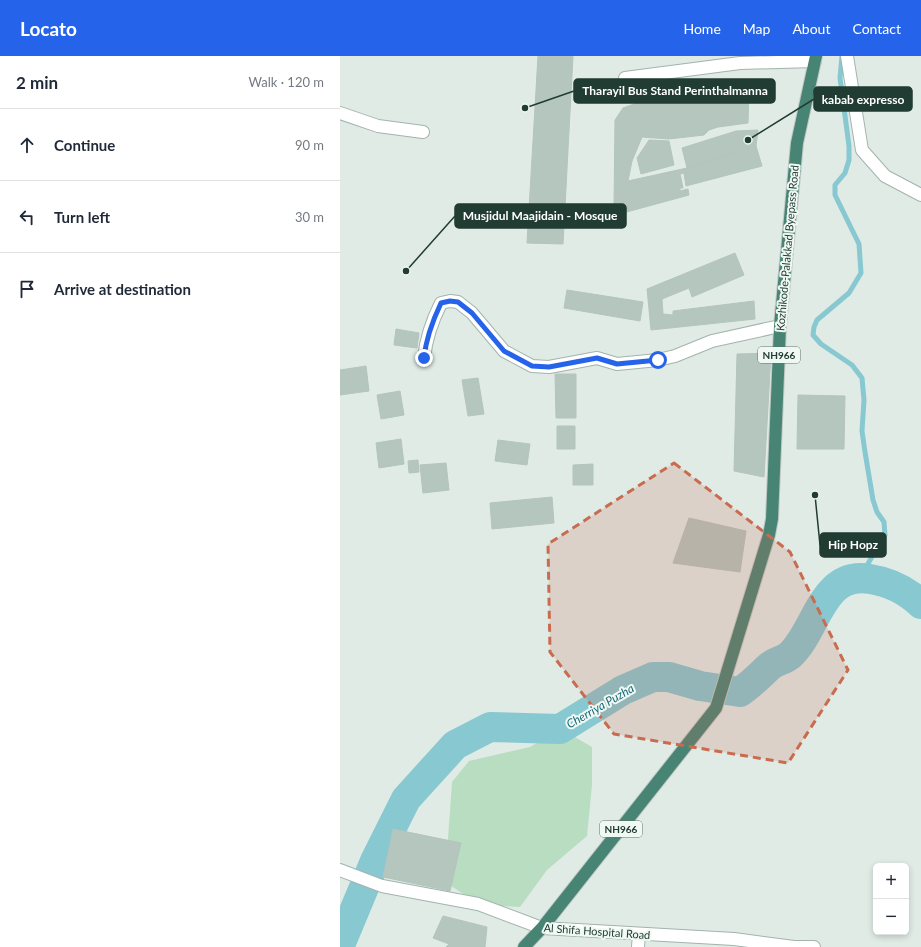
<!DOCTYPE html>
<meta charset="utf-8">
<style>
:root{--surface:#fff;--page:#f2f2f3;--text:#1f2937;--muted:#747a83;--line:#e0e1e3;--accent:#2563eb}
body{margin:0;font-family:Lato,sans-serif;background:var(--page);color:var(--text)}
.controls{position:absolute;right:12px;bottom:12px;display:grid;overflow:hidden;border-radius:6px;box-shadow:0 2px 6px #0003}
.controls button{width:36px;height:36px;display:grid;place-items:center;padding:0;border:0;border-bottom:1px solid var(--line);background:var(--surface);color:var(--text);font:20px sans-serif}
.stop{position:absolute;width:12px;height:12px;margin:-9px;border:3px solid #2563eb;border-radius:50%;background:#fff}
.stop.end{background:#2563eb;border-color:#fff;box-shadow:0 1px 4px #0008}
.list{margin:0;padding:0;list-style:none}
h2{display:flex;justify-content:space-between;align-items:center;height:52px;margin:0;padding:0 16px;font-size:17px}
h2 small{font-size:13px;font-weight:400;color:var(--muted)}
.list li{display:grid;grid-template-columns:26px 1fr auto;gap:12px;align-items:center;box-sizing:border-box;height:72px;padding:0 16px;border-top:1px solid var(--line)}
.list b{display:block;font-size:15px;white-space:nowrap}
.list em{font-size:13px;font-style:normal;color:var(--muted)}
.icon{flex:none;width:22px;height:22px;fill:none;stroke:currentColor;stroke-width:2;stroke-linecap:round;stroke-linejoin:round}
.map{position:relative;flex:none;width:581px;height:891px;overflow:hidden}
header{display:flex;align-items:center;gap:24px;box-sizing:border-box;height:56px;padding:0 20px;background:var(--accent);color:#fff}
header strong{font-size:19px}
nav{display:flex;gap:22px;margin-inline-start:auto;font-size:14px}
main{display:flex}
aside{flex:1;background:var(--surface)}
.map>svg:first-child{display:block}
</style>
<header>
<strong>Locato</strong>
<nav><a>Home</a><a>Map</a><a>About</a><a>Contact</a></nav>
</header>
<main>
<aside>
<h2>2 min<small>Walk · 120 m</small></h2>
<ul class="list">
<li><svg class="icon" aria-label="ahead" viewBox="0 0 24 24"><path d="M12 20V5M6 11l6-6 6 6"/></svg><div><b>Continue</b></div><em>90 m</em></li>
<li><svg class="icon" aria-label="left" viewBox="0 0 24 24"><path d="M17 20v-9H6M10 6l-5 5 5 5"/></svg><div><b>Turn left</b></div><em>30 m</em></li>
<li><svg class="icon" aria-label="arrive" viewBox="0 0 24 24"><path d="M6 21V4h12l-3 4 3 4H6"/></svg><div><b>Arrive at destination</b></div></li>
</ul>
</aside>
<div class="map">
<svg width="581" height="891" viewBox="0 0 581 891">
<rect width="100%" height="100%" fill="#e0ebe6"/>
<path fill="#b9ddc1" d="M 221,673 L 252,691 L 252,729 L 247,780 L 207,814 L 180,851 L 145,849 L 128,841 L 105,826 L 112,726 L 129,705 L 190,691 Z"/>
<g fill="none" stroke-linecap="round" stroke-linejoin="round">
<path stroke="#87c8d1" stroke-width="5" d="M 502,0 L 500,22 L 509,90 L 509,104 L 505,117 L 495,129 L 495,139 L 519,188 L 521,217 L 509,237 L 477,264 L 474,271 L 473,279 L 481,288 L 512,309 L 522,322 L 524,344 L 522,375 L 525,396 L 533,444 L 537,456 L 544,466 L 545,479 L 520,521"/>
<path stroke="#87c8d1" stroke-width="30" d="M 0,889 L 35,805 L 66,743 L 115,689 L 150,671 L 220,673 L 283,634 L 313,621 L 329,621 L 360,630 L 400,636 C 412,628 420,619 430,610 C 436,605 444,604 449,600 C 477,576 481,514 530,523 C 550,526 566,534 581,548"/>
</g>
<path fill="#b5c6bf" stroke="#b3c5bc" d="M 198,0 L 233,0 L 223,188 L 187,187 Z
M 409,30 L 408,67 L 378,71 L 369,74 L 364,79 L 329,83 L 302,81 L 292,105 L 288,125 L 347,112 L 398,96 L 403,115 L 346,130 L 344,117 L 340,118 L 343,132 L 340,132 L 340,135 L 348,133 L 349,139 L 283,157 L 283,147 L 274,149 L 275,64 L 283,52 L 297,47 Z
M 418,74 L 416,90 L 347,112 L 342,92 L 396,75 Z
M 309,84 L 329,85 L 334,109 L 301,118 L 297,102 Z
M 416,90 L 422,110 L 403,115 L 398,96 Z
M 395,197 L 404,219 L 352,241 L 349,232 L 322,243 L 323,258 L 333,259 L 333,255 L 414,245 L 415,263 L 311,274 L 307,233 Z
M 227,234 L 303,246 L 300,265 L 224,252 Z
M 56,273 L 79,277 L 77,292 L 54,289 Z
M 431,297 L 424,421 L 394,415 L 397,298 Z
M 26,310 L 29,335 L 0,339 L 0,314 Z
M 215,318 L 236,318 L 236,362 L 216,362 Z
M 138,322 L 144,358 L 128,360 L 122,324 Z
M 60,335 L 64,359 L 41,363 L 37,339 Z
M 458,339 L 505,340 L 504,393 L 457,393 Z
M 217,370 L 235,370 L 235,393 L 217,393 Z
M 61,383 L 64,408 L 39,412 L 36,387 Z
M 158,384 L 190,388 L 187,409 L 155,405 Z
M 78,404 L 79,416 L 69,417 L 68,405 Z
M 106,407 L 109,434 L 83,437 L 80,409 Z
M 253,408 L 253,429 L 233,429 L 233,409 Z
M 212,441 L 214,467 L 152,473 L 150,447 Z
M 349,462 L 406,475 L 400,516 L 333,507 Z
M 53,773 L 121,787 L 110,835 L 43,821 Z
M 103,860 L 147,871 L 145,891 L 106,891 L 109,888 L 93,882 Z"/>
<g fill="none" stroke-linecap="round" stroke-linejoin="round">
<g stroke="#a3b3ad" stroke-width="14">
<path id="minor" d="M 507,0 L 522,94 L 545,120 L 581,139
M 285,22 L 400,7 L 475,5
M 0,57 L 38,70 L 83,76
M 84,302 C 86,282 92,265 101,247 L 110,245 L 118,246 L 132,257 L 164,295 L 192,310 L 209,311 L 257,302 L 277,308 L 318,304 L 335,300 L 372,285 L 440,270
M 0,814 L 42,830 L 138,848 L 202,872 L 394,883 L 454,891 L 474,891
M 298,891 L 299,878"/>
</g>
<g stroke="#c1c8c6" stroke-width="14">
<path id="trunk" d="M 184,891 L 202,872 L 376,652 L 429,479 L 432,463 L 440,270 L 457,87 L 476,0"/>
</g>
<use href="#minor" stroke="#fff" stroke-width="12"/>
<use href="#trunk" stroke="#488474" stroke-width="12"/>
</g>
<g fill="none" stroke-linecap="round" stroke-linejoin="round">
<path stroke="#2563eb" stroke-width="5" d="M 84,302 C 86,282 92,266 101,247 L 110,245 L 118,246 L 132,257 L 164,295 L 192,310 L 209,311 L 257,302 L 277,308 L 318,304"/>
</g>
<path fill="#c96b4f" fill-opacity="0.2" stroke="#c96b4f" stroke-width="3" stroke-dasharray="8 5" stroke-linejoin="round" d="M 334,407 L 450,496 L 508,614 L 448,707 L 274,678 L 210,596 L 208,488 Z"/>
<g text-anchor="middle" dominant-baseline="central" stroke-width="4" stroke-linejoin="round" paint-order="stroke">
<g fill="#f0f8f4" stroke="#5f746d" stroke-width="1">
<rect x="418" y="291" width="42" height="16" rx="3"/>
<rect x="260" y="765" width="42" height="16" rx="3"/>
</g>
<g font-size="10" font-weight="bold" fill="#213c33">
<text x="439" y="299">NH966</text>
<text x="281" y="773">NH966</text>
</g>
<g font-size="11" fill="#213c33" stroke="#f0f8f4">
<text transform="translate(447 192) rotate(-85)">Kozhikode-Palakkad Byepass Road</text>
<text transform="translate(257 875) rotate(4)">Al Shifa Hospital Road</text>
</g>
<g font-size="12" font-style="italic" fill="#1b6b78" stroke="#f0f8f4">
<text transform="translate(260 650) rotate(-30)">Cherriya Puzha</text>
</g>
</g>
<path fill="none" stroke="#213c33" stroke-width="1.5" d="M185 52L234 35M408 84L474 43M66 215L115 160M475 439L480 489"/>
<g fill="#213c33" stroke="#f0f8f4" stroke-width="1.5">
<circle cx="185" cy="52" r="4"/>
<circle cx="408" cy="84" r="4"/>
<circle cx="66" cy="215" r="4"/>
<circle cx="475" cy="439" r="4"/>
</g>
<g fill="#213c33" stroke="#213c33" stroke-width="1.5">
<rect x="234" y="23" width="201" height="24" rx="4"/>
<rect x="474" y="31" width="98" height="24" rx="4"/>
<rect x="115" y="148" width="171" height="24" rx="4"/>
<rect x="480" y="477" width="66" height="24" rx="4"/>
</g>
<g font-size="12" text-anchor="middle" font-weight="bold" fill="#fff">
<text x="335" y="39">Tharayil Bus Stand Perinthalmanna</text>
<text x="523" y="48">kabab expresso</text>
<text x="200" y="164">Musjidul Maajidain - Mosque</text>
<text x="513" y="493">Hip Hopz</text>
</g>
</svg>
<div class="controls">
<button>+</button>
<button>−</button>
</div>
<div class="stop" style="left:318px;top:304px"></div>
<div class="stop end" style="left:84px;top:302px"></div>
</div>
</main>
